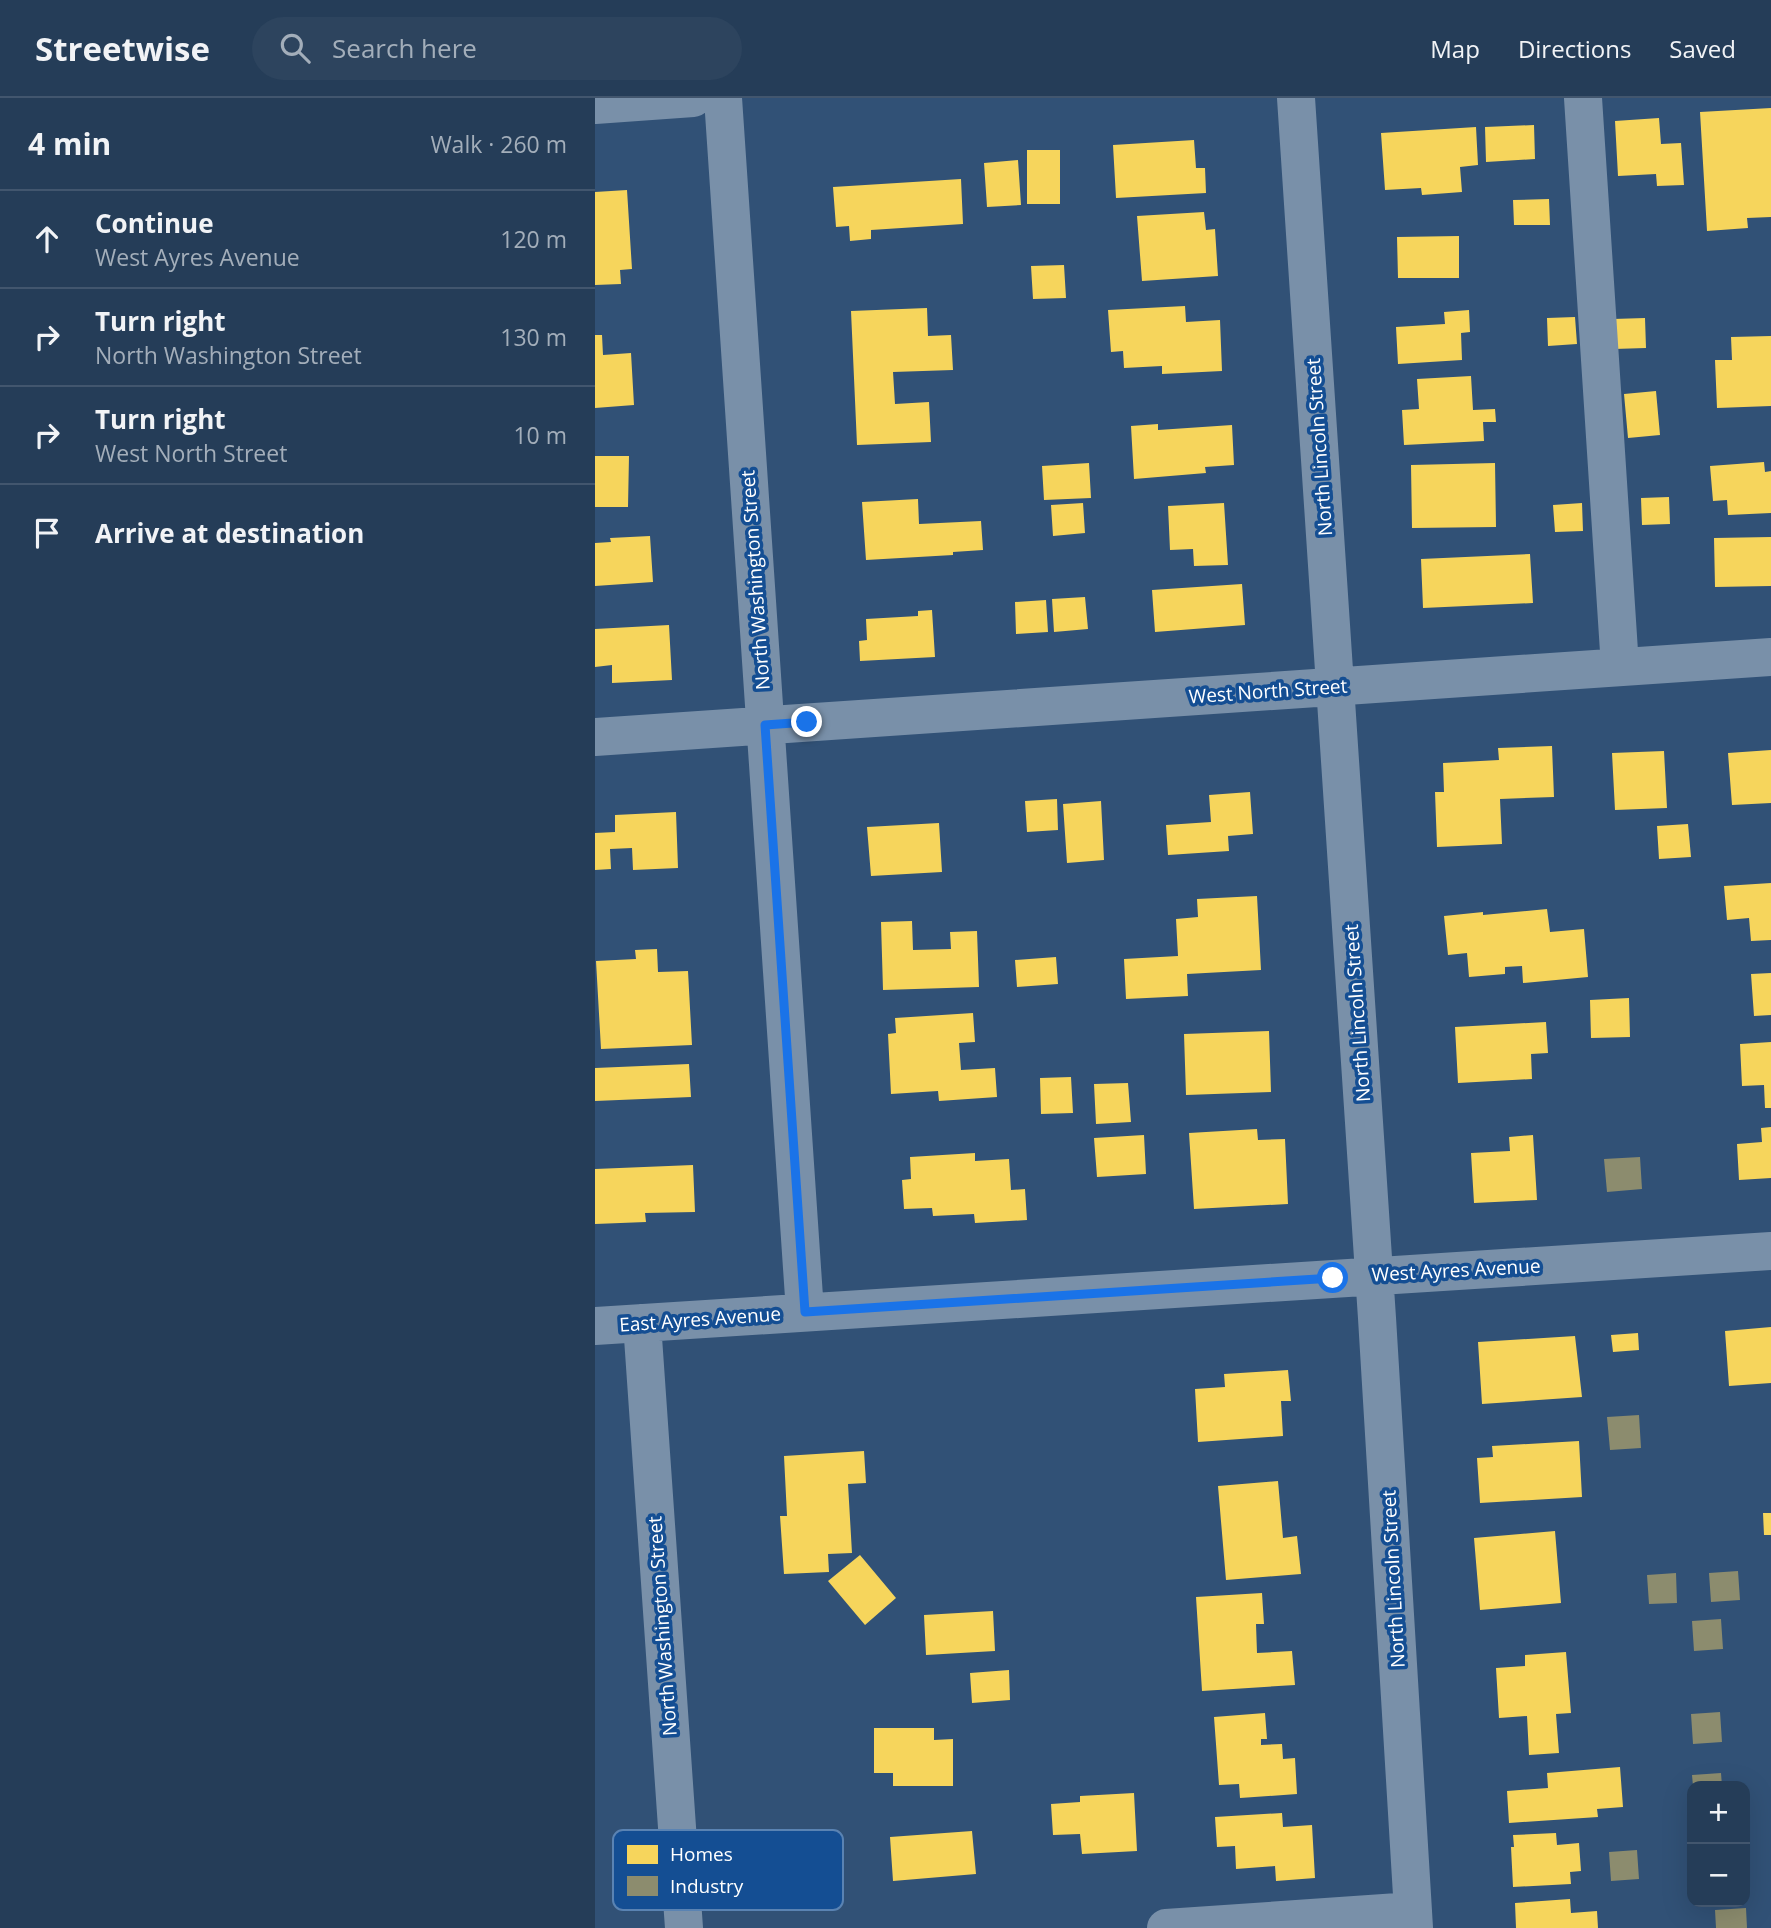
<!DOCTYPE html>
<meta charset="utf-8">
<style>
:root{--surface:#253d58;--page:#2d445e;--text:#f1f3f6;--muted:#a3aeba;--line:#42566e}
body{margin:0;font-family:"Open Sans",sans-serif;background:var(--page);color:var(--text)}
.controls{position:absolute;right:21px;bottom:21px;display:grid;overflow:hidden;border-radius:14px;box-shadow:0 7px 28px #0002}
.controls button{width:63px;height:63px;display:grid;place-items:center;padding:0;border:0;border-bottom:2px solid var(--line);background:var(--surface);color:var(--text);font:35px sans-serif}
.stop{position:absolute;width:21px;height:21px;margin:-16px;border:5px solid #1a73e8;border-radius:50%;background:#fff}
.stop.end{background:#1a73e8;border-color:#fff;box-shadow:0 2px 7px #0008}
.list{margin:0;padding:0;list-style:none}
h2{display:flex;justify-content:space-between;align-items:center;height:91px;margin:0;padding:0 28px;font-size:30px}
h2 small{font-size:23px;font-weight:400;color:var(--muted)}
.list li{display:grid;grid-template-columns:46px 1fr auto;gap:21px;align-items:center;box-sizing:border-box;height:98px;padding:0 28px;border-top:2px solid var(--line)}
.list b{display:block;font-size:26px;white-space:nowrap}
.list p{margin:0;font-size:23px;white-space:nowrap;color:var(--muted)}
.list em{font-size:23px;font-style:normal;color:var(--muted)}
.icon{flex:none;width:38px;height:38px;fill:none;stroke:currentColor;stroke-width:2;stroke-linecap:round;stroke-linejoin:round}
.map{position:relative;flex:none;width:1176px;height:1830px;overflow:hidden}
header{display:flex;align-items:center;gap:42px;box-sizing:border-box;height:98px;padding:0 35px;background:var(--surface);border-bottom:2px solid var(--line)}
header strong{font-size:33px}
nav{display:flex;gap:38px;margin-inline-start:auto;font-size:24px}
.search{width:490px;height:63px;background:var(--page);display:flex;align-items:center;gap:18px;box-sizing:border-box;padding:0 24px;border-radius:38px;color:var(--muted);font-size:26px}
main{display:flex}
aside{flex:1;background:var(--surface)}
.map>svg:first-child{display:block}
</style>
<header>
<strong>Streetwise</strong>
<div class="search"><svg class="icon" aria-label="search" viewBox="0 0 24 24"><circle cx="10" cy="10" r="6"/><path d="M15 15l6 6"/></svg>Search here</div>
<nav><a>Map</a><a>Directions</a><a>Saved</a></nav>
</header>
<main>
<aside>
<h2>4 min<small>Walk · 260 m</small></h2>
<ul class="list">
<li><svg class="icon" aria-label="ahead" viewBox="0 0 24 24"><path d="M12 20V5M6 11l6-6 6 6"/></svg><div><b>Continue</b><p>West Ayres Avenue</p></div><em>120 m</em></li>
<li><svg class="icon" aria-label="right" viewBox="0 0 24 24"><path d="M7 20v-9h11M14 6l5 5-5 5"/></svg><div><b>Turn right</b><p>North Washington Street</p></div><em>130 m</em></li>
<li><svg class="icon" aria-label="right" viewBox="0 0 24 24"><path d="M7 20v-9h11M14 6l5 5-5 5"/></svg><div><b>Turn right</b><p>West North Street</p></div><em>10 m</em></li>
<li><svg class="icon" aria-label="arrive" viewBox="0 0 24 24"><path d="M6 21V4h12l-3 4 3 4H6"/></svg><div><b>Arrive at destination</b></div></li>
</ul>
</aside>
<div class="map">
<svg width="1176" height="1830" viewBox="0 0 1176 1830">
<rect width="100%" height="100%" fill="#315176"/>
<path fill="#f6d55c" d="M 1176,10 L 1176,119 L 1152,120 L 1153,130 L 1112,133 L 1105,14 Z
M 1064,20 L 1066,46 L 1086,45 L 1089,87 L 1062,88 L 1061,76 L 1023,78 L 1020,23 Z
M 939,27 L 940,61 L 891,64 L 890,29 Z
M 881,29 L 883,67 L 865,69 L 867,94 L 827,97 L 826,90 L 790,92 L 786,35 Z
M 599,42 L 601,70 L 610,70 L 611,95 L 521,100 L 518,47 Z
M 432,52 L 465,52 L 465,106 L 432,106 Z
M 423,62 L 426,107 L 392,109 L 389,65 Z
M 366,81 L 368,126 L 276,132 L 276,141 L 255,143 L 254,128 L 241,129 L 238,89 Z
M 32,92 L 37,171 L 25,172 L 26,186 L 0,187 L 0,94 Z
M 954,101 L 955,127 L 919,127 L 918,102 Z
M 609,114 L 611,132 L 620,131 L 623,178 L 547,183 L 542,118 Z
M 864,138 L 864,180 L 803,180 L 802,139 Z
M 469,167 L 471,200 L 438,201 L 436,168 Z
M 590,208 L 591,224 L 625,222 L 627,273 L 567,276 L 567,268 L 529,270 L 528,253 L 516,254 L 513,212 Z
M 332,210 L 333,238 L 356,237 L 358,272 L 298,274 L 300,306 L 334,304 L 336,344 L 262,347 L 256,213 Z
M 874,212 L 875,234 L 866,235 L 867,262 L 803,266 L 801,229 L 850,226 L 849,214 Z
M 980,219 L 982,246 L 953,248 L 952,220 Z
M 1050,220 L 1051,250 L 1019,251 L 1018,221 Z
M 0,237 L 7,237 L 8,257 L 36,255 L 39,307 L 0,310 Z
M 1176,238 L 1176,308 L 1122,310 L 1120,262 L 1137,262 L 1136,239 Z
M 876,278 L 878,312 L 900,311 L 901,324 L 888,324 L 889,343 L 809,347 L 807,312 L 824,311 L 822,281 Z
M 1061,293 L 1065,337 L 1033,340 L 1029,296 Z
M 563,326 L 563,332 L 637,327 L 639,367 L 610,369 L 611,375 L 539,381 L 536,328 Z
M 0,358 L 34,358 L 33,409 L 0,409 Z
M 1169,364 L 1170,374 L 1176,373 L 1176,415 L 1133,417 L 1132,402 L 1118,403 L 1115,368 Z
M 494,365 L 496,400 L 449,402 L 447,368 Z
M 900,365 L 901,429 L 817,430 L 816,367 Z
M 1074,399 L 1075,426 L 1047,427 L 1046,400 Z
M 323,401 L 324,426 L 386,423 L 388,452 L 358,454 L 358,457 L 271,462 L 267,404 Z
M 488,405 L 490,435 L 458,438 L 456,407 Z
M 629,405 L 633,467 L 599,468 L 598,451 L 575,452 L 573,408 Z
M 987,405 L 988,433 L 960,434 L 958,407 Z
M 55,438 L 58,484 L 0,488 L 0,445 L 16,444 L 15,440 Z
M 1176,439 L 1176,488 L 1120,489 L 1119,440 Z
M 935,456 L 938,505 L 828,510 L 826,461 Z
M 647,486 L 650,527 L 560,534 L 557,492 Z
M 490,499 L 493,531 L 459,534 L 457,501 Z
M 451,502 L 453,534 L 421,536 L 420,504 Z
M 337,512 L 340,559 L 265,563 L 264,543 L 272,542 L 271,521 L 323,518 L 323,513 Z
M 74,527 L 77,582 L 17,585 L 17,567 L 0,569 L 0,531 Z
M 957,648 L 959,699 L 905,701 L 907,746 L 842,749 L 840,694 L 849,694 L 848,665 L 904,662 L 903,650 Z
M 1176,652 L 1176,705 L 1137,707 L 1133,655 Z
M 1069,653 L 1072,710 L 1020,712 L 1017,655 Z
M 655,694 L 658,736 L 633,738 L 634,753 L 573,757 L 571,727 L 616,724 L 614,697 Z
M 462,701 L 463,732 L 432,734 L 430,703 Z
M 506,703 L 509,762 L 472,765 L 468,706 Z
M 81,714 L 83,770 L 38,772 L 37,750 L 15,751 L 16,771 L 0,772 L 0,735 L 20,734 L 20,717 Z
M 344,725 L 347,774 L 276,778 L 272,729 Z
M 1093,726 L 1096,759 L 1064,761 L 1062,728 Z
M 1176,785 L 1176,842 L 1156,843 L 1154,820 L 1132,822 L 1129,788 Z
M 662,798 L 666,872 L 592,876 L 593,898 L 531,901 L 529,861 L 583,858 L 581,821 L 603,819 L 602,801 Z
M 952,811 L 955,834 L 989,831 L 993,879 L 928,885 L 927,868 L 910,869 L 910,876 L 874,879 L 872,855 L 853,857 L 849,818 L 888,814 L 888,817 Z
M 317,823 L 318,852 L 356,851 L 355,834 L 382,833 L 384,889 L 288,892 L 286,824 Z
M 62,851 L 63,874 L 93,873 L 97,947 L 6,951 L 1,863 L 41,861 L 40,852 Z
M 461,859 L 463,886 L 422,889 L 420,862 Z
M 1176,875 L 1176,917 L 1159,918 L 1156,876 Z
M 1034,900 L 1035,939 L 996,940 L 995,902 Z
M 378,915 L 380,944 L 364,945 L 366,972 L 400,970 L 402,999 L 344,1003 L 343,993 L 296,996 L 293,936 L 301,935 L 300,920 Z
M 951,924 L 953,955 L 936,956 L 937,981 L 863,985 L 860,929 Z
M 674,933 L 676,994 L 591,997 L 589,936 Z
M 1176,944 L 1176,1010 L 1170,1010 L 1169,987 L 1147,988 L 1145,946 Z
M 94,966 L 96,999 L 0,1003 L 0,970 Z
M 476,979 L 478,1015 L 446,1016 L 445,980 Z
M 533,985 L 536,1024 L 501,1026 L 499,986 Z
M 1176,1029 L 1176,1080 L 1144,1082 L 1142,1046 L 1167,1044 L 1166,1030 Z
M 662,1031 L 663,1042 L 690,1041 L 693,1106 L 599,1111 L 594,1035 Z
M 549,1037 L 551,1076 L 502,1079 L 499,1040 Z
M 938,1037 L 942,1102 L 879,1105 L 876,1055 L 915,1053 L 914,1039 Z
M 380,1055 L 380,1063 L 414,1061 L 416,1092 L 430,1091 L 432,1122 L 380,1125 L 379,1116 L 338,1118 L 337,1110 L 309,1111 L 307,1082 L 316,1081 L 315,1059 Z
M 98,1067 L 100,1114 L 50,1115 L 51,1124 L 0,1126 L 0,1071 Z
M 1176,1229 L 1176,1285 L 1134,1288 L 1130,1233 Z
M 1043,1235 L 1044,1252 L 1018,1254 L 1016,1237 Z
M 980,1238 L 987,1299 L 887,1306 L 883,1244 Z
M 693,1272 L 696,1303 L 686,1303 L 688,1338 L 603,1344 L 600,1291 L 630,1289 L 629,1276 Z
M 984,1343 L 987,1399 L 885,1405 L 882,1360 L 898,1359 L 897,1348 Z
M 269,1353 L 271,1385 L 253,1386 L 257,1455 L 233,1456 L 234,1474 L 189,1476 L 185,1418 L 192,1418 L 189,1358 Z
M 683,1383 L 688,1440 L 702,1438 L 706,1476 L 631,1482 L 623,1388 Z
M 1168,1415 L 1176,1415 L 1176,1437 L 1169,1437 Z
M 960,1433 L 966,1505 L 885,1512 L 879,1440 Z
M 265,1457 L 301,1500 L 270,1527 L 233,1483 Z
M 667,1495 L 669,1526 L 661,1526 L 662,1555 L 697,1553 L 700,1587 L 607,1593 L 601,1499 Z
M 398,1513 L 400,1553 L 331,1557 L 329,1517 Z
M 971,1554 L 976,1615 L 961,1616 L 964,1655 L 934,1657 L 932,1618 L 904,1620 L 901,1570 L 930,1568 L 930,1557 Z
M 414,1572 L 415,1602 L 377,1605 L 375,1575 Z
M 670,1615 L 672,1641 L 666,1641 L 666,1647 L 687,1646 L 688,1661 L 700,1660 L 702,1696 L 645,1700 L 644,1686 L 624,1687 L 619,1619 Z
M 279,1630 L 339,1630 L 339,1642 L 358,1641 L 358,1688 L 298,1688 L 298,1675 L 279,1675 Z
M 1025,1669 L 1028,1709 L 1002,1711 L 1003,1719 L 914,1725 L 912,1693 L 953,1690 L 952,1675 Z
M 539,1695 L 542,1753 L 487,1756 L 485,1736 L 458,1737 L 456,1706 L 485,1704 L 485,1698 Z
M 687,1715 L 688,1729 L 717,1727 L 720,1780 L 681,1783 L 680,1768 L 641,1771 L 640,1748 L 622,1749 L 620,1719 Z
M 377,1733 L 381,1776 L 298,1783 L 295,1739 Z
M 961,1735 L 962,1747 L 984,1745 L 986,1773 L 975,1774 L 976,1786 L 918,1789 L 916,1749 L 919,1749 L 918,1737 Z
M 975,1801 L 976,1815 L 1002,1813 L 1003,1830 L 921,1830 L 920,1805 Z"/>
<path fill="#8c8c6e" d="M 1045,1059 L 1047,1091 L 1012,1094 L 1009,1061 Z
M 1044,1317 L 1046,1350 L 1015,1352 L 1012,1319 Z
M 1143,1473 L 1145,1502 L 1116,1504 L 1114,1475 Z
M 1081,1475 L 1082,1505 L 1054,1506 L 1052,1477 Z
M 1126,1521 L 1128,1551 L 1099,1553 L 1097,1523 Z
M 1125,1614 L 1127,1644 L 1098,1646 L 1096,1616 Z
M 1126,1675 L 1127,1688 L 1098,1688 L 1097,1677 Z
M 1042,1752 L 1044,1781 L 1016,1783 L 1014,1754 Z
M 1151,1810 L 1152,1830 L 1121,1830 L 1120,1812 Z"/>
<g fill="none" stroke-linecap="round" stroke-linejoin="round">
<path stroke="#7990a9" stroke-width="38" d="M 128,0 L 210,1214
M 701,0 L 782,1220 L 819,1830
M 988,0 L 1025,569
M 0,7 L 98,0
M 0,639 L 1176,559
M 47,1225 L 89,1830
M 0,1228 L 1176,1153
M 571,1830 L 818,1813"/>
</g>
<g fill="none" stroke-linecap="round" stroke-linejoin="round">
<path stroke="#1a73e8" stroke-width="9" d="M 212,624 L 170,627 L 210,1214 L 738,1180"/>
</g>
<g text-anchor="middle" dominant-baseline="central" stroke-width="7" stroke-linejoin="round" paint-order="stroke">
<g font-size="19" fill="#fff" stroke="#144e93">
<text transform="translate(724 349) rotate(-94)">North Lincoln Street</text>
<text transform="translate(160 482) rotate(-94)">North Washington Street</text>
<text transform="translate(673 593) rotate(-4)">West North Street</text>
<text transform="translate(762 915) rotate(-94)">North Lincoln Street</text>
<text transform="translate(861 1172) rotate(-3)">West Ayres Avenue</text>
<text transform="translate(105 1221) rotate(-4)">East Ayres Avenue</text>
<text transform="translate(798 1481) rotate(-93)">North Lincoln Street</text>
<text transform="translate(67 1528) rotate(-94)">North Washington Street</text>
</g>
</g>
<rect x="18" y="1732" width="230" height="80" rx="10" fill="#144e93" stroke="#5a83b3" stroke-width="2"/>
<rect x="32" y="1747" width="31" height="19" fill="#f6d55c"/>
<rect x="32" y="1778" width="31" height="20" fill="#8c8c6e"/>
<g font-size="19" fill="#fff">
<text x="75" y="1763">Homes</text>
<text x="75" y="1795">Industry</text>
</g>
</svg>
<div class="controls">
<button>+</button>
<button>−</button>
</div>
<div class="stop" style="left:738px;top:1180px"></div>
<div class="stop end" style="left:212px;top:624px"></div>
</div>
</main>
